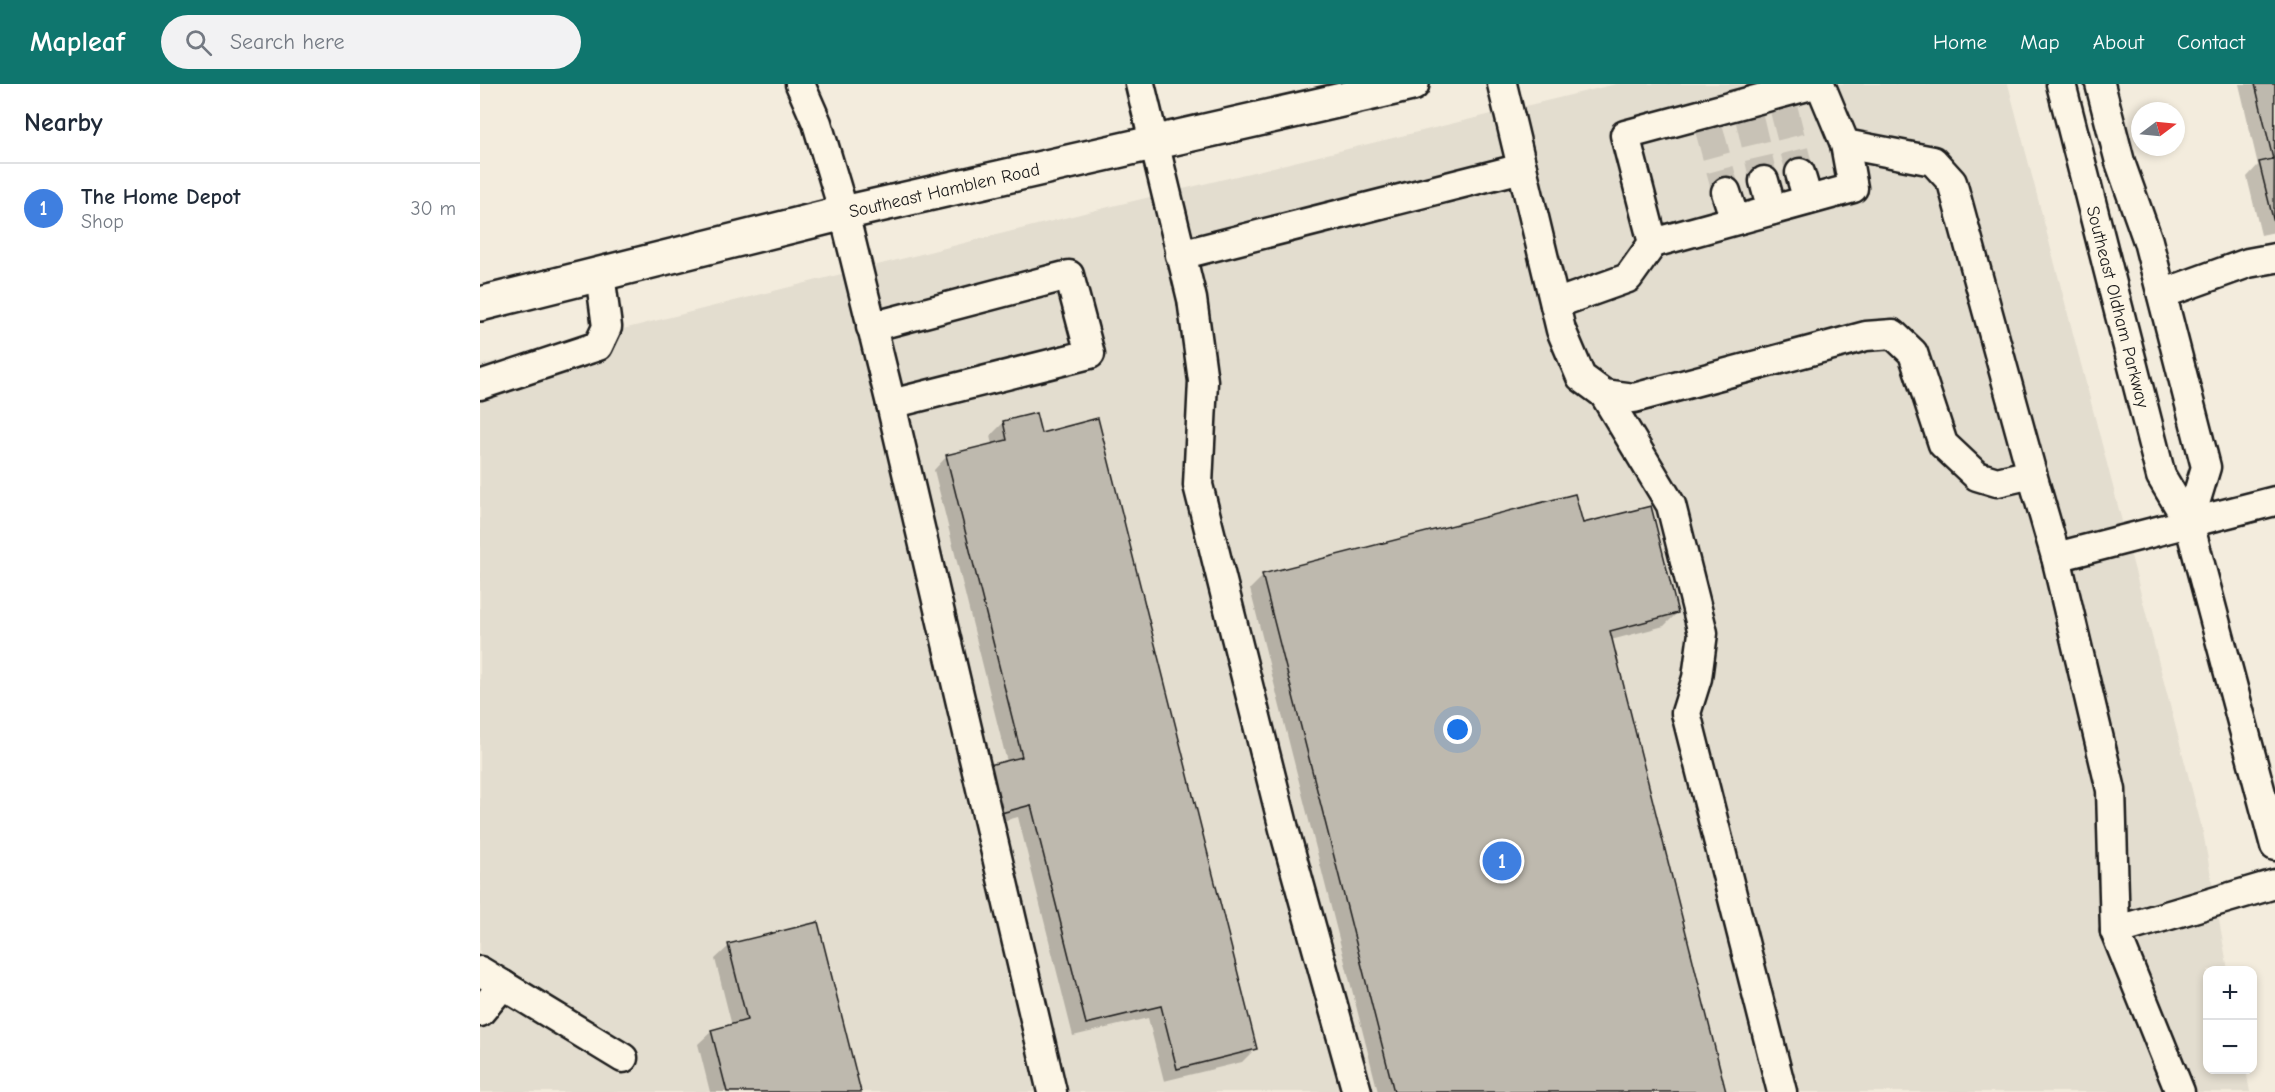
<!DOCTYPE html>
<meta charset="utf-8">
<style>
:root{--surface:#fff;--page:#f2f2f3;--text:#1f2937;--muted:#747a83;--line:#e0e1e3;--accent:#0f766e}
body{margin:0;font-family:"Comic Neue",sans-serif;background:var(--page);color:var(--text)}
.controls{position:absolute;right:18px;bottom:18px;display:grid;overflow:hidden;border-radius:12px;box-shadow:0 3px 9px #0003}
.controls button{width:54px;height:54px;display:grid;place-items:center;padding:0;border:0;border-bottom:2px solid var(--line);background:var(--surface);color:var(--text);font:30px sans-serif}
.compass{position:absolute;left:1651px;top:18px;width:54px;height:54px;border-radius:50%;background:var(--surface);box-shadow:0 3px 9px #0003;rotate:74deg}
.you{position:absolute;left:978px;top:646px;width:21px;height:21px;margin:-15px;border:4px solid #fff;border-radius:50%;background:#1a73e8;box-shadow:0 0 0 9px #1a73e833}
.badge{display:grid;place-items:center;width:39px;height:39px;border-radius:50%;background:var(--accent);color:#fff;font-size:20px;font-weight:700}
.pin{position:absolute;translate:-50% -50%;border:3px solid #fff;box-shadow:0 2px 6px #0006}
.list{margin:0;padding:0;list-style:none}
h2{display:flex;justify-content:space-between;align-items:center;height:78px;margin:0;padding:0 24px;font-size:26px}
h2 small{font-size:20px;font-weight:400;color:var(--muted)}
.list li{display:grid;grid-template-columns:39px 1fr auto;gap:18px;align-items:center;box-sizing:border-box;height:90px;padding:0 24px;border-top:2px solid var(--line)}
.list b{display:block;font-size:22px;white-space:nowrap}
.list p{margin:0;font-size:20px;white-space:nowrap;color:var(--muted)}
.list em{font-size:20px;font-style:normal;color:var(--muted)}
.icon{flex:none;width:33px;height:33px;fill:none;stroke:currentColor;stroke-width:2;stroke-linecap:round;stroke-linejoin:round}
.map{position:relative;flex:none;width:1795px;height:1008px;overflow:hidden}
header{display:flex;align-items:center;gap:36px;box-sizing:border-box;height:84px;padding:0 30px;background:var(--accent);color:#fff}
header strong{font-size:28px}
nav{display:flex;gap:33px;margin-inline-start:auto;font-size:21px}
.search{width:420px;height:54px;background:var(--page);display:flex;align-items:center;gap:15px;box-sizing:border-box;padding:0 21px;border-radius:33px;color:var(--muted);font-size:22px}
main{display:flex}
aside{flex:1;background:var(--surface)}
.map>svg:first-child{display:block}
</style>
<header>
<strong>Mapleaf</strong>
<div class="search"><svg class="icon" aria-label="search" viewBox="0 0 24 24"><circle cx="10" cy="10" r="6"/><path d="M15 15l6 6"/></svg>Search here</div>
<nav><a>Home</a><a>Map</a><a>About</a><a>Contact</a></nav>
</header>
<main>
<aside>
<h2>Nearby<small></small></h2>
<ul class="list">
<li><span class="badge" style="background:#3f7fe0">1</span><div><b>The Home Depot</b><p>Shop</p></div><em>30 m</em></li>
</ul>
</aside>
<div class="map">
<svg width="1795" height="1008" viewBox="0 0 1795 1008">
<rect width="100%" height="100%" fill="#f3ecdd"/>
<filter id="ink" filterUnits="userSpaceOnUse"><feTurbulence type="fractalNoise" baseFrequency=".0167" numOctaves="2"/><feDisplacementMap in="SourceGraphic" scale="12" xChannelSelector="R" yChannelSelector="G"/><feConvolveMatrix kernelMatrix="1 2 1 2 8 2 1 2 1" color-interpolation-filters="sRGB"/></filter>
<g filter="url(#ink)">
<path fill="#e3ddcf" d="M 1136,0 L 1528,0 L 1723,748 L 1748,886 L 1728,886 L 1728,986 L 1766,986 L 1770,1008 L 0,1008 L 0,281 L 608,128 Z"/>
<path fill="#0003" d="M 1759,0 L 1795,0 L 1795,148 L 1781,151 L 1767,93 L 1778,81 Z
M 523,339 L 560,350 L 775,965 L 762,978 L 684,997 L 668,934 L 593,952 L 538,733 L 508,741 L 527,678 L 454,386 L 467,372 L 512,361 L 510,352 Z
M 1102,441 L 1197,529 L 1184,542 L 1131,556 L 1244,1008 L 898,1008 L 770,505 L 783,492 Z
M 249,862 L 379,1008 L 230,1008 L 218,960 L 232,947 L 252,942 L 235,875 Z"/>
<path fill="#beb9ae" stroke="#1c1c1c" stroke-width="1.5" d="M 1775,0 L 1795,0 L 1794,139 L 1779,78 L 1793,75 Z
M 556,329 L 561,349 L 618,334 L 777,965 L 697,985 L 681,922 L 606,940 L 551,721 L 521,729 L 509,681 L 542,673 L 466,371 L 527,356 L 523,337 Z
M 1095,410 L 1103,439 L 1171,422 L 1198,529 L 1130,547 L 1246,1008 L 914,1008 L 782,490 Z
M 338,838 L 381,1008 L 247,1008 L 231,946 L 267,936 L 248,860 Z"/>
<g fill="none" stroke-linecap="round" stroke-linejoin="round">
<path stroke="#c8c2b6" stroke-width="28" stroke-dasharray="28 14" stroke-linecap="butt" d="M 1304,26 L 1320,89
M 1269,33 L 1284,97
M 1229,45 L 1246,108"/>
<g stroke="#1c1c1c" stroke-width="33">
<g id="minor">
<path d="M 320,0 L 337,39 L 364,129 L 411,320 L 572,1008"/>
<path d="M 660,0 L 712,215 L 723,297 L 718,401 L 804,745 L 877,1008"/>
<path d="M 1022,0 L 1081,246 L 1101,293 L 1124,310 L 1154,314 L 1386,252 L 1413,250 L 1433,269 L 1463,360 L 1497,392 L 1517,398 L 1552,390 L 1576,473 L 1631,706 L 1635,847 L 1700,1008"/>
<path d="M 1340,0 L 1365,60 L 1453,77 L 1472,98 L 1552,390"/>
<path id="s1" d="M 1581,0 L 1681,392 L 1709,439 L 1795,762"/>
<path d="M 1620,0 L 1640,78 L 1668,157 L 1726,383 L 1709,439"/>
<path d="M 1320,89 L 1328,116"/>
<path d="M 1284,97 L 1292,126"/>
<path d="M 1246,108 L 1255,136"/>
<path d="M 1173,159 L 1373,104 L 1365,60"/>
<path d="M 700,171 L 1042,84"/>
<path d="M 1682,210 L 1768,179 L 1795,174"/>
<path d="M 1075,220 L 1148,194 L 1173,159 L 1145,51 L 1335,0"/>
<path d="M 391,243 L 589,191 L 610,270 L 411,320"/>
<path d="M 0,301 L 118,262 L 127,243 L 120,190"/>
<path d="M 1124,310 L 1191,421 L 1223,549 L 1217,594 L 1206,629 L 1302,1008"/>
<path d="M 1576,473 L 1795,417"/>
<path d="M 1635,847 L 1795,800"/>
<path d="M 0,887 L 143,974"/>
<path d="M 0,928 L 23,901"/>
</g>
</g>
<g stroke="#1c1c1c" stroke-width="38">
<g id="major">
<path id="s2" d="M 0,220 L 364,129 L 932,0"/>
</g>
</g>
<use href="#minor" stroke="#fcf5e5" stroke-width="28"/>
<use href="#major" stroke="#fcf5e5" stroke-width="33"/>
</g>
</g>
<g text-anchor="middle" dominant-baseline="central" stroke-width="4.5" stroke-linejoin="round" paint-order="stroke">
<g font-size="18" fill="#1c1c1c" stroke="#fcf5e5">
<text stroke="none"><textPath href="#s2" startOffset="478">Southeast Hamblen Road</textPath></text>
<text stroke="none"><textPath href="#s1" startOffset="230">Southeast Oldham Parkway</textPath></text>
</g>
</g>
</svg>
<div class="controls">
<button>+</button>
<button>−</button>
</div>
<svg class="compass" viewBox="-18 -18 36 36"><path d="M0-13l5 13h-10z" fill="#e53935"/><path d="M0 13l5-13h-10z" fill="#747a83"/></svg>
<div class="you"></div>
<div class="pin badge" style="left:1022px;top:777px;background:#3f7fe0">1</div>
</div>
</main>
